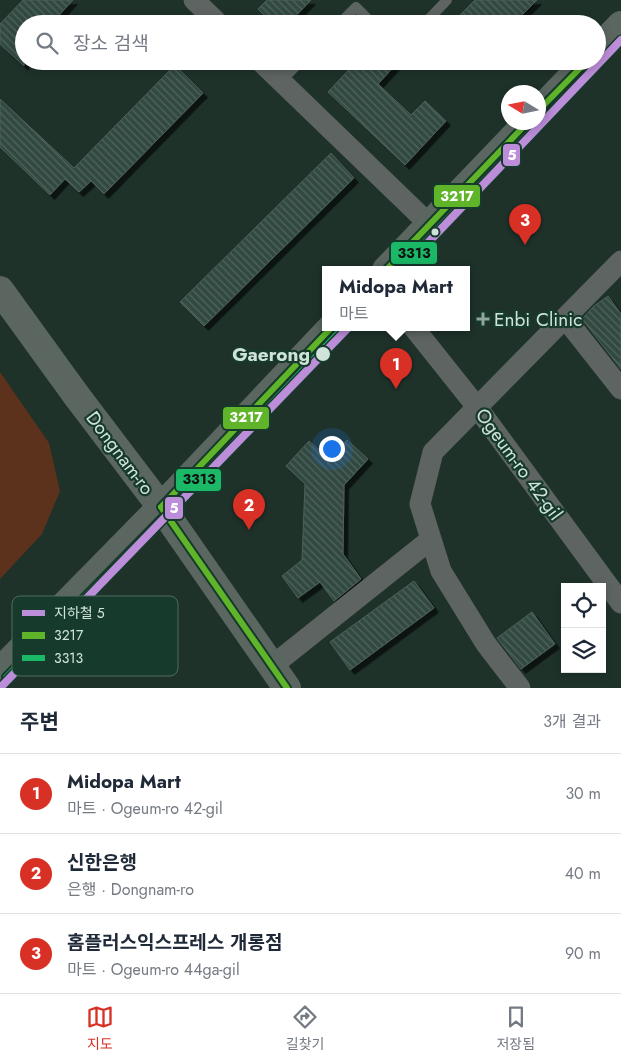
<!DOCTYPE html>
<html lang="ko">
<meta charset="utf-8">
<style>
:root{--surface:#fff;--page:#f2f2f3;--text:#1f2937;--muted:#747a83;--line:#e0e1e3;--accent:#d93025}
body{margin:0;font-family:Jost,"Noto Sans KR",sans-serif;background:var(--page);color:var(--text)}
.controls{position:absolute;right:15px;bottom:15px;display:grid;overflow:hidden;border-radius:0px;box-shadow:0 2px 8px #0003}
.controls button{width:45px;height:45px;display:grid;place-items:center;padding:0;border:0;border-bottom:1px solid var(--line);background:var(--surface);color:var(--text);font:25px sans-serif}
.compass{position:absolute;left:501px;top:85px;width:45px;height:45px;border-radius:50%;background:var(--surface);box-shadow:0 2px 8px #0003;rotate:280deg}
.you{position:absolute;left:331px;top:448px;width:18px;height:18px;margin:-12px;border:4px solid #fff;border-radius:50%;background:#1a73e8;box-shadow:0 0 0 8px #1a73e833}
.badge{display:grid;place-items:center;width:32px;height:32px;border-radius:50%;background:var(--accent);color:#fff;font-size:16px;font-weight:700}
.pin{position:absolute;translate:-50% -41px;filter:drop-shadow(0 1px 2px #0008)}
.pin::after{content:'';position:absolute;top:26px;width:18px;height:15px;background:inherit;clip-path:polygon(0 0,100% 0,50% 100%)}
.popup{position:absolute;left:322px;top:266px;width:148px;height:65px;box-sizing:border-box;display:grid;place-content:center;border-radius:0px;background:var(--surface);filter:drop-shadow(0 1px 4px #0005);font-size:16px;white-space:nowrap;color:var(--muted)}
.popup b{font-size:19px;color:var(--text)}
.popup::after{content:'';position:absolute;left:50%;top:100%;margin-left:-10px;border:10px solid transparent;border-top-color:var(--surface)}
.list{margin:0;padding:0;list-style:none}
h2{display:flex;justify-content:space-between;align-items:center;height:65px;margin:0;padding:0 20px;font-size:21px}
h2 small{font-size:16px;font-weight:400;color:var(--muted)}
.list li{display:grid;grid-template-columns:32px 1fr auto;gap:15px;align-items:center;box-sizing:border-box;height:80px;padding:0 20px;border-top:1px solid var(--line)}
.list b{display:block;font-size:19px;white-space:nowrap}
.list p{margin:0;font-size:16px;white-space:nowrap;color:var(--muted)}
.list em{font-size:16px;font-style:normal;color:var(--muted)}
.icon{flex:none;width:28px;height:28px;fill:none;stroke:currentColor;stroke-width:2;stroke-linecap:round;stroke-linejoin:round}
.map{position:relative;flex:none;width:621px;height:688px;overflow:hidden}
.search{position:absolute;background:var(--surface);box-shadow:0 2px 8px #0003;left:15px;right:15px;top:15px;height:55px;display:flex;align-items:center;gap:12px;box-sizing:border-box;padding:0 18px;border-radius:28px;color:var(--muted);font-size:19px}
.sheet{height:305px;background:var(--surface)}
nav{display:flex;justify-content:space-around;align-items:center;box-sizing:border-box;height:70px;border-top:1px solid var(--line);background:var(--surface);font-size:14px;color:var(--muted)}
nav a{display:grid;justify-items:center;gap:2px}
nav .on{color:var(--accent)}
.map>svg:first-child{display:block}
</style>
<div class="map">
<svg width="621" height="688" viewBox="0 0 621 688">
<defs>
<pattern id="building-back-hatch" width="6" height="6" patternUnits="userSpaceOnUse" patternTransform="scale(1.25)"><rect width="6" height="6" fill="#324a42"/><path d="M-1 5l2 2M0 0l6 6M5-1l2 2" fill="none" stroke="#4f645d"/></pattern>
<filter id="shadow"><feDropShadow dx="4.5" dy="4.5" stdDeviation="0" flood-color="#0009"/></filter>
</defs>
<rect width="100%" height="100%" fill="#1e322a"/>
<path fill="#5d321c" d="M 0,372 L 49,443 L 60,491 L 42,534 L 0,579 Z"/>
<path fill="url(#building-back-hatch)" stroke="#4f6058" filter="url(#shadow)" d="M 23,0 L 73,0 L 51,24 L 24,24 L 24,66 L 0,44 L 0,24 Z
M 267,0 L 311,0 L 288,24 L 273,24 L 258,9 Z
M 475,0 L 537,0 L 513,24 L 451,24 Z
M 357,61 L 399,61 L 378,84 L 411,115 L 425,101 L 446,121 L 405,165 L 328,92 Z
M 175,65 L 203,93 L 104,194 L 91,181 L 79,192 L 65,179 L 50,195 L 0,147 L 0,99 L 74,168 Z
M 331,153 L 354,178 L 204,326 L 180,302 Z
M 608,296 L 621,314 L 621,369 L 582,319 L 594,306 Z
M 347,440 L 368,459 L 344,485 L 343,554 L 361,579 L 334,601 L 320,582 L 298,598 L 282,576 L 302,560 L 305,484 L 286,466 L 309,441 L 330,460 Z
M 414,581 L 434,608 L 350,670 L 330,642 Z
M 532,612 L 555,644 L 521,669 L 497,638 Z"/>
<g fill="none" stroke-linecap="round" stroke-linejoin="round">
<path stroke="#5d6461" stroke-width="10" d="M 339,24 L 356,7 L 373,24
M 424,24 L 447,0
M 281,81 L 301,61"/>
<path stroke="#5d6461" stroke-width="21" d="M 194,0 L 219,24
M 260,61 L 430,225
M 565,318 L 621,389
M 414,328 L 477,407 L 621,603
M 272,666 L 430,540
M 520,688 L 486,644 L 441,571 L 420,504 L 433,452 L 621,261"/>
<path stroke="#5b6661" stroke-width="28" d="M 597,50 L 621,25
M 538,112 L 587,61
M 386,270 L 528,122
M 0,290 L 76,395 L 161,507 L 287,688
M 0,671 L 161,507 L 331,328"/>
<g stroke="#163a2b" stroke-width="10">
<path id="bus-1" d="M 538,111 L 587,61
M 386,270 L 528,122
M 161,507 L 331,328
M 161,507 L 287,688"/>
</g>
<g stroke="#163a2b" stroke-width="10">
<path id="bus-2" d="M 544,118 L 593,67
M 398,270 L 534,128
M 6,677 L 167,513 L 337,334"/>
</g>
<use href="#bus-1" stroke="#5fb42a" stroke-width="6"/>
<use href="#bus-2" stroke="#1ab867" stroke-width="6"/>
<g stroke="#163a2b" stroke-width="11">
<path id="metro-1" d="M 402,270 L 621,40
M 0,688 L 348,328"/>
</g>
<use href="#metro-1" stroke="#bc8dd9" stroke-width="8"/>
</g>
<g fill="#cfe3d9" stroke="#163a2b" stroke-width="2">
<circle cx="435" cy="232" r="4.5"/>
<circle cx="323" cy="354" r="8"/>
</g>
<path fill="#91a59c" stroke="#163a2b" stroke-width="2" d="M480.5 311.5h5v5h5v5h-5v5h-5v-5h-5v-5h5z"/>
<g text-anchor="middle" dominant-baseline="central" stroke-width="4.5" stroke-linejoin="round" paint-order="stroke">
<g font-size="19" fill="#cfe3d9" stroke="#163a2b" text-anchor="start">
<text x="494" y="319">Enbi Clinic</text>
</g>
<g font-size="19" font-weight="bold" fill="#cfe3d9" stroke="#163a2b" text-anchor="end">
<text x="310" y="354">Gaerong</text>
</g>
<g font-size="19" fill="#cfe3d9" stroke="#163a2b">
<text transform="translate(120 453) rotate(53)">Dongnam-ro</text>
<text transform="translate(519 464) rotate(54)">Ogeum-ro 42-gil</text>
</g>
</g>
<rect x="12" y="596" width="166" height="80" rx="8" fill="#163a2b" stroke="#4e6d5f" stroke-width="1"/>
<rect x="22" y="610" width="23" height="6" fill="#bc8dd9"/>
<rect x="22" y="632" width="23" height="7" fill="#5fb42a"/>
<rect x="22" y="655" width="23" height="6" fill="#1ab867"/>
<g font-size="14" fill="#cfe3d9">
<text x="54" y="618">지하철 5</text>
<text x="54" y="640">3217</text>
<text x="54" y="663">3313</text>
</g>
<g stroke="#163a2b" stroke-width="2">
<rect x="502" y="143" width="19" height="24" rx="5" fill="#bc8dd9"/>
<rect x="433" y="184" width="48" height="24" rx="5" fill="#5fb42a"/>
<rect x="390" y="241" width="48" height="24" rx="5" fill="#1ab867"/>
<rect x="222" y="406" width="48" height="24" rx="5" fill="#5fb42a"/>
<rect x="175" y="468" width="47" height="24" rx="5" fill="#1ab867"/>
<rect x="164" y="496" width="20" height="24" rx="5" fill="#bc8dd9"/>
</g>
<g font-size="14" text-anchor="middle" font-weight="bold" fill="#fff">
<text x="512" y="160">5</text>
<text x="457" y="201">3217</text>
<text x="246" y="422">3217</text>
<text x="174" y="513">5</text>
</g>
<g font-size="14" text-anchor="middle" font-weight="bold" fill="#111">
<text x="414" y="258">3313</text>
<text x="199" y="484">3313</text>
</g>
</svg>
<div class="controls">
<button><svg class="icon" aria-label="locate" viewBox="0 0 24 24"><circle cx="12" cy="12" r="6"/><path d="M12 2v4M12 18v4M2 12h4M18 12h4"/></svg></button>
<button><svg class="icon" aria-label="layers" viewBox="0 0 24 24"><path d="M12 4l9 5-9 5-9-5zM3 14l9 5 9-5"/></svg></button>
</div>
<svg class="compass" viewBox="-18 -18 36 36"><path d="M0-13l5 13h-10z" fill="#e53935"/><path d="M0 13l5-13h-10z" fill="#747a83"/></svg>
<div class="you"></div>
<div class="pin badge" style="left:396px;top:389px">1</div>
<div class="popup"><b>Midopa Mart</b>마트</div>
<div class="pin badge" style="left:249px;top:530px">2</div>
<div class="pin badge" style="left:525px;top:245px">3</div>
<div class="search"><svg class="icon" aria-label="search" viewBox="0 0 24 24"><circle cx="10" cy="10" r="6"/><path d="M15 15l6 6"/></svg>장소 검색</div>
</div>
<section class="sheet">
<h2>주변<small>3개 결과</small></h2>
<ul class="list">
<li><span class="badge">1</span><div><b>Midopa Mart</b><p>마트 · Ogeum-ro 42-gil</p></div><em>30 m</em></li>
<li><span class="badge">2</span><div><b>신한은행</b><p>은행 · Dongnam-ro</p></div><em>40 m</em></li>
<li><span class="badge">3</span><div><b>홈플러스익스프레스 개롱점</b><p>마트 · Ogeum-ro 44ga-gil</p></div><em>90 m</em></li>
</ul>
</section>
<nav>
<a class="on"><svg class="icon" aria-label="map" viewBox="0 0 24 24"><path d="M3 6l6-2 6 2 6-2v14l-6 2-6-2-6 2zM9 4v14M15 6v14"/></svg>지도</a>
<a><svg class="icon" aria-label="directions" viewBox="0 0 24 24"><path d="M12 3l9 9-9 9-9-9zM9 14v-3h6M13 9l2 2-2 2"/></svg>길찾기</a>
<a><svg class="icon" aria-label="saved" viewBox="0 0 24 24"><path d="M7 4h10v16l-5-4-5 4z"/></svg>저장됨</a>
</nav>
